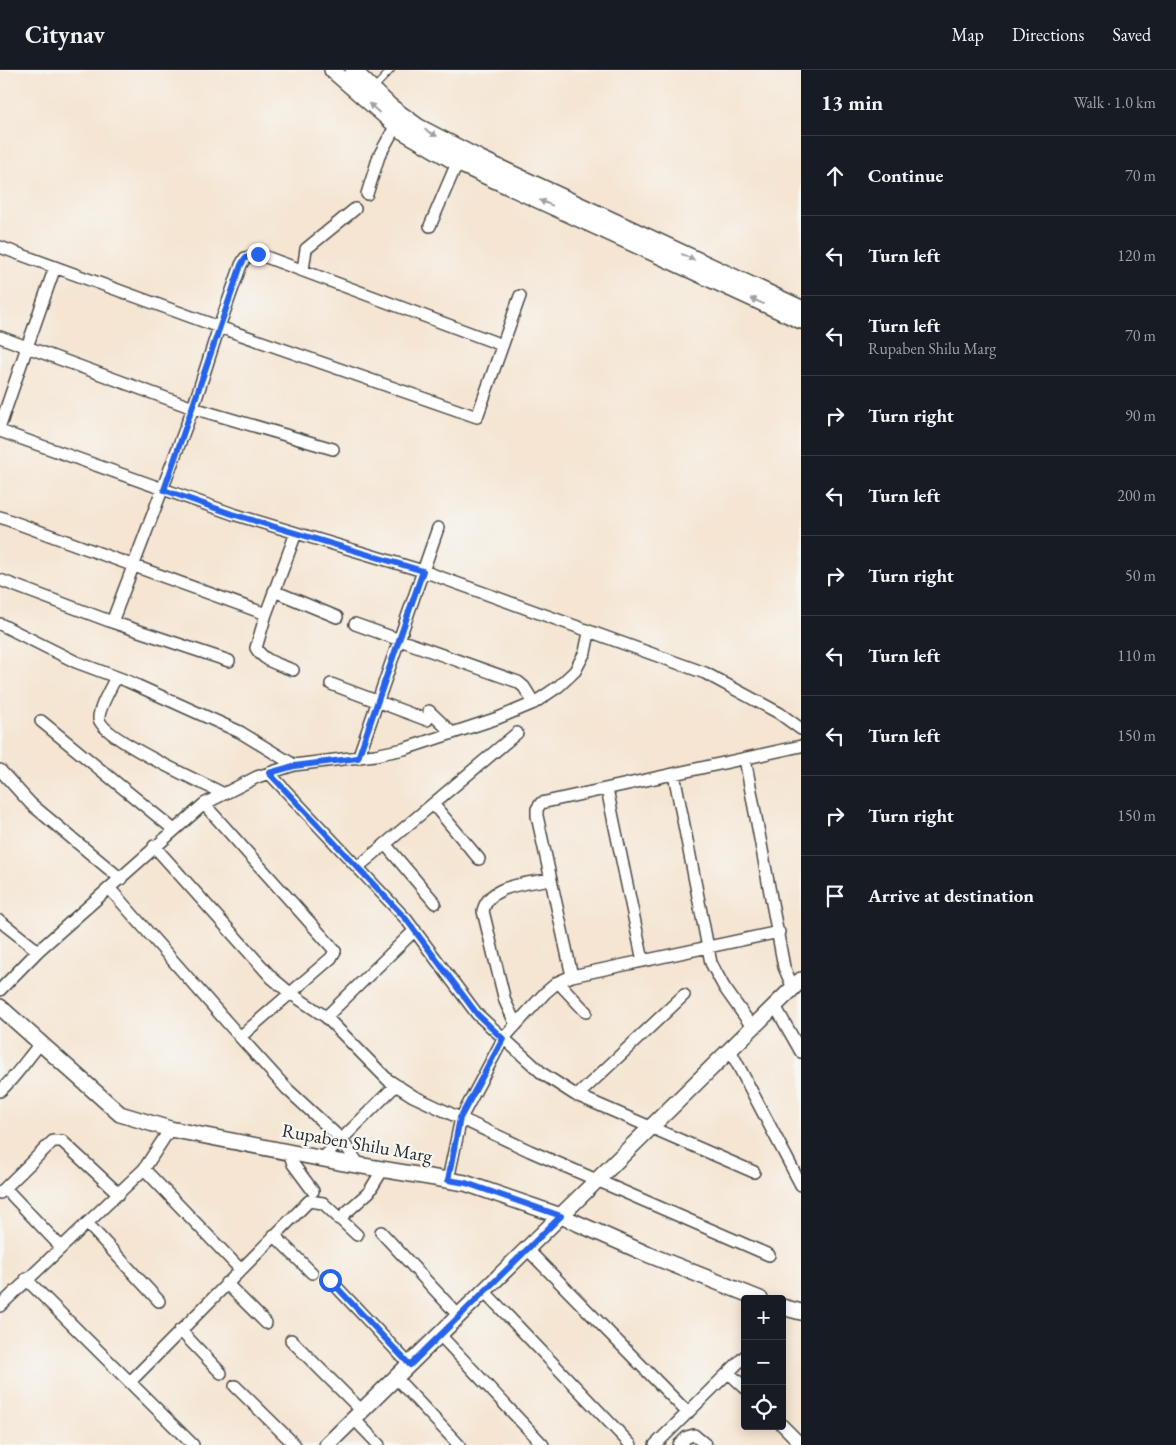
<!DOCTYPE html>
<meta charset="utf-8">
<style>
:root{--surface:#171b24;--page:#20242c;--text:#f1f3f6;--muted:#9ea1a6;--line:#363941}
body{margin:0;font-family:"EB Garamond",serif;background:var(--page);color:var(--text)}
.controls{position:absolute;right:15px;bottom:15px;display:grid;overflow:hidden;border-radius:5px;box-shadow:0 2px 12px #0003}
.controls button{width:45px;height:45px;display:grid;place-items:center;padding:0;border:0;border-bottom:1px solid var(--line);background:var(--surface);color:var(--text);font:25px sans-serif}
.stop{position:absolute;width:15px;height:15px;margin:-11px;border:4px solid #2563eb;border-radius:50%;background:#fff}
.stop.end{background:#2563eb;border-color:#fff;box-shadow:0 1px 5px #0008}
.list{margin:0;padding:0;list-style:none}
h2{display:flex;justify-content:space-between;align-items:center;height:65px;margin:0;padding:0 20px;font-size:21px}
h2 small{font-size:16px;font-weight:400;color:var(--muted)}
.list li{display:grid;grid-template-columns:32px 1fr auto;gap:15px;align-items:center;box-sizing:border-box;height:80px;padding:0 20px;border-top:1px solid var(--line)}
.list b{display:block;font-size:19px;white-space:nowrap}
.list p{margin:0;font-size:16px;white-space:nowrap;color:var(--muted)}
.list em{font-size:16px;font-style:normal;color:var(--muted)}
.icon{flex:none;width:28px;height:28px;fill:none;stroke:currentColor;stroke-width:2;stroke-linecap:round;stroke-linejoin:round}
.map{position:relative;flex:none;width:801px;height:1375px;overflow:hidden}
header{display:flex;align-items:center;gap:30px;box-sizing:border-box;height:70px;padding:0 25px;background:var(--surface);border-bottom:1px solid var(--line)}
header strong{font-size:24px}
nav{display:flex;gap:28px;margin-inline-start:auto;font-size:18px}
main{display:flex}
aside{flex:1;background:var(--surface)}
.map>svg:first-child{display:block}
</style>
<header>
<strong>Citynav</strong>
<nav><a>Map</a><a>Directions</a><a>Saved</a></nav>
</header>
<main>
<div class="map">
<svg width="801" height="1375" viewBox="0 0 801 1375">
<rect width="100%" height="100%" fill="#f6f6f2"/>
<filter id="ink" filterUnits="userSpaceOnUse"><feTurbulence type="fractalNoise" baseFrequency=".02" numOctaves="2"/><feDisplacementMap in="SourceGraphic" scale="10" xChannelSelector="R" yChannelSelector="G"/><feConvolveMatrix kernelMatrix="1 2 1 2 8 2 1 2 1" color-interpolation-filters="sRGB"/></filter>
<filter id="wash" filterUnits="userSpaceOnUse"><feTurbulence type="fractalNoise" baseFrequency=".0096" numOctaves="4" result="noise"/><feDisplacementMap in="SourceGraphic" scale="20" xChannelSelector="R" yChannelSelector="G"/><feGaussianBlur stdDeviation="1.12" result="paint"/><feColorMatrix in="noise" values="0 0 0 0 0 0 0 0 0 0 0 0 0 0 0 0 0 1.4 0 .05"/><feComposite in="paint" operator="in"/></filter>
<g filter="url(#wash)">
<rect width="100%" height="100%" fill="#f5e5d2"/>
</g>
<g filter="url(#ink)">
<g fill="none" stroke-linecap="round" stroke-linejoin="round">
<g stroke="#494744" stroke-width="8">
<path id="lane" d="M 373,19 L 391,0"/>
</g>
<g stroke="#494744" stroke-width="14">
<path id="street" d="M 367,124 L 379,86 L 400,48
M 430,156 L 457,93
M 0,177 L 219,257 L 193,338 L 112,552
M 55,197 L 27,277 L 193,338 L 333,379
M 303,200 L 306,179 L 355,139
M 0,267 L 27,277 L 0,356
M 502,275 L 258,184 L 245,188 L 241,195 L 219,257 L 477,347 L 520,226
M 0,361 L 233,444 L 423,501 L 705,603 L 779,643 L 801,659
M 0,447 L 266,544
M 0,510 L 112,552 L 229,591
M 274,521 L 337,547
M 0,554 L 76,592 L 127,611 L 240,662 L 294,695
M 355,554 L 518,612 L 524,617 L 534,633
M 293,600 C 280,595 263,591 256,578 L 266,544 L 296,463
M 116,607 C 112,616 98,639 99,649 C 103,669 201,712 222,723
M 331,614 L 427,650
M 429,641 L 452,663
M 41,651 L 173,759
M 358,688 L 438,458
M 745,689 L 784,897 L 793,918
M 0,700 L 31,734 L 121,809
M 269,703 L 406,849 L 477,944 L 543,1004 L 574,1024 L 754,1102
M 674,704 L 711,893 L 724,917 L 753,958
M 607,719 L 643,891
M 433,734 L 479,789
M 385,774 L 435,833
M 154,776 L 272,908 L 290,923 L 326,947 L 388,1010 L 413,1026 L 530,1081 L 769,1185
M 358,797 L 517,663
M 110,819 L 240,967 L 331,888 L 335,881 L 330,875 L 204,734
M 0,851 L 38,881
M 572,906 L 537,746 L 537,739 L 541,733 L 801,676
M 558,912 L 586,942
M 0,920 L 38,881 L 204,734 L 257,707 L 294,695 L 375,685 L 404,679 L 498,648 L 534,633 L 559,616 L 575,601 L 585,582 L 589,563
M 775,936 L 801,982
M 326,947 L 415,860
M 516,955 L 505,931 L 483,841 C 489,814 527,814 551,809
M 240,967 L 287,1019 L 341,1069 L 360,1096
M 730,980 L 801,1115
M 0,1021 C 15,1008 27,989 40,974
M 577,1026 L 684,925
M 289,1082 L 293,1094 L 313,1121
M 322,1089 L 396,1015
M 144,1099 L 240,1199
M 448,1110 L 461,1048 L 503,969 L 545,923 L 558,912 L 572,906 L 779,862
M 5,1118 L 61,1177
M 0,1123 L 53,1071 L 62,1071 L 119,1124
M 339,1149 L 369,1122 L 383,1099
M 87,1153 L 159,1231
M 381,1162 L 459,1246
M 274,1165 L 312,1203
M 527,1179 L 688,1343
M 26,1209 L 193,1375
M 330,1210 L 410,1295
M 226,1213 L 266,1253
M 484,1221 L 631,1375
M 0,1236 L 144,1099 L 170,1059
M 180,1260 L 221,1303
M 440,1265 L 543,1375
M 291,1270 L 362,1341
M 729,1303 L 745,1318
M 396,1308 L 459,1375
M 130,1312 L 309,1131 L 323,1133 L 357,1165
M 235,1316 L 295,1375
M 354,1349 L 379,1375
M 782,1355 L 801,1374
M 655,1375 L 745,1286
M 679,1375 L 687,1367 L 694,1365 L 706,1375"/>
</g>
<g stroke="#494744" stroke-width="18">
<path id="secondary" d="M 332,0 L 402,61 L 457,93 L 801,251
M 353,0 L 390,36 L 419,57 L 479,88 L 801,238
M 0,937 L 120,1044 L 170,1059 L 339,1092 L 465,1113 L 561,1146 L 647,1184 L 760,1229
M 782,1237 L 801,1242
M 327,1375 L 801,910"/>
</g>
<use href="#lane" stroke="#fff" stroke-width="5.5"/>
<use href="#street" stroke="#fff" stroke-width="11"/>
<use href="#secondary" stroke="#fff" stroke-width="15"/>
</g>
<defs><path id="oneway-solid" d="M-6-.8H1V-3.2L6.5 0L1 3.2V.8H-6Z" transform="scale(1.25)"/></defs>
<g fill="#a0a0a0">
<use href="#oneway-solid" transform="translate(374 38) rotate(-138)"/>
<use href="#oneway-solid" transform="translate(431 63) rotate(28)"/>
<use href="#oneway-solid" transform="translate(546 133) rotate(-157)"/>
<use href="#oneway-solid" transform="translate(688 187) rotate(25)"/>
<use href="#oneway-solid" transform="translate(757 231) rotate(-156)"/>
</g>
</g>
<g fill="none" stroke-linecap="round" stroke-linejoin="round" filter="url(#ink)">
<path stroke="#2563eb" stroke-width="6" d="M 258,184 L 245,188 L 241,195 L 164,420 L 232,444 L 423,501 L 358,688 L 294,696 L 269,703 L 406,849 L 477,944 L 503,969 L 460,1048 L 448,1110 L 466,1113 L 561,1146 L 410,1295 L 330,1210"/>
</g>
<g text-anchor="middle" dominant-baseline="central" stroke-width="4.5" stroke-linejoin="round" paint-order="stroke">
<g font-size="19" fill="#2b2b2b" stroke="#f6f6f2">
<text transform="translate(357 1073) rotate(10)">Rupaben Shilu Marg</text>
</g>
</g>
</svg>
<div class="controls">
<button>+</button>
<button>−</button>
<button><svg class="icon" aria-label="locate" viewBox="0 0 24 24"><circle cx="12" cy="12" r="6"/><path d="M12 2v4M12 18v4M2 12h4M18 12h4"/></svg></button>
</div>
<div class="stop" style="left:330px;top:1210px"></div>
<div class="stop end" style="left:258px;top:184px"></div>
</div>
<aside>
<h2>13 min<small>Walk · 1.0 km</small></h2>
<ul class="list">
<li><svg class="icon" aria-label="ahead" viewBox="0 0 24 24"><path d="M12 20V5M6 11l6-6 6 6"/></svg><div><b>Continue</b></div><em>70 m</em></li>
<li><svg class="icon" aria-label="left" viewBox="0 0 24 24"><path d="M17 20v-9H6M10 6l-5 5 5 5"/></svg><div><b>Turn left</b></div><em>120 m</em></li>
<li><svg class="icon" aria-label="left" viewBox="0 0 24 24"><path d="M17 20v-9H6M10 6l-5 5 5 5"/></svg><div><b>Turn left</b><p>Rupaben Shilu Marg</p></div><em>70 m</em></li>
<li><svg class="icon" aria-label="right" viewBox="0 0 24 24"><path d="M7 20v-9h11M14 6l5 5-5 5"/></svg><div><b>Turn right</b></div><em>90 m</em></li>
<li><svg class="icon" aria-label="left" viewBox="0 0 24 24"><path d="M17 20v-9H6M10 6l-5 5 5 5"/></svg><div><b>Turn left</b></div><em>200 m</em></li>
<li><svg class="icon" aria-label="right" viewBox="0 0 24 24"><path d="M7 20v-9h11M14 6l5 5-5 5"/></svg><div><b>Turn right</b></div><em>50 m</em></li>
<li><svg class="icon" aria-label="left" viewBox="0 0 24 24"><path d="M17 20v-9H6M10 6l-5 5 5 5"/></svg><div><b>Turn left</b></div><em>110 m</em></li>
<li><svg class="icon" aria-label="left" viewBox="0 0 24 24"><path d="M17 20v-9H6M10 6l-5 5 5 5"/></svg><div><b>Turn left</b></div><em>150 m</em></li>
<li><svg class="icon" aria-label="right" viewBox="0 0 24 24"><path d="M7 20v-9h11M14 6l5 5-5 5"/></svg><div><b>Turn right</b></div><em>150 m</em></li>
<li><svg class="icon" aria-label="arrive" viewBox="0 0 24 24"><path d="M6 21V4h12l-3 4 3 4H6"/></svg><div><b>Arrive at destination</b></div></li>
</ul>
</aside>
</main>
